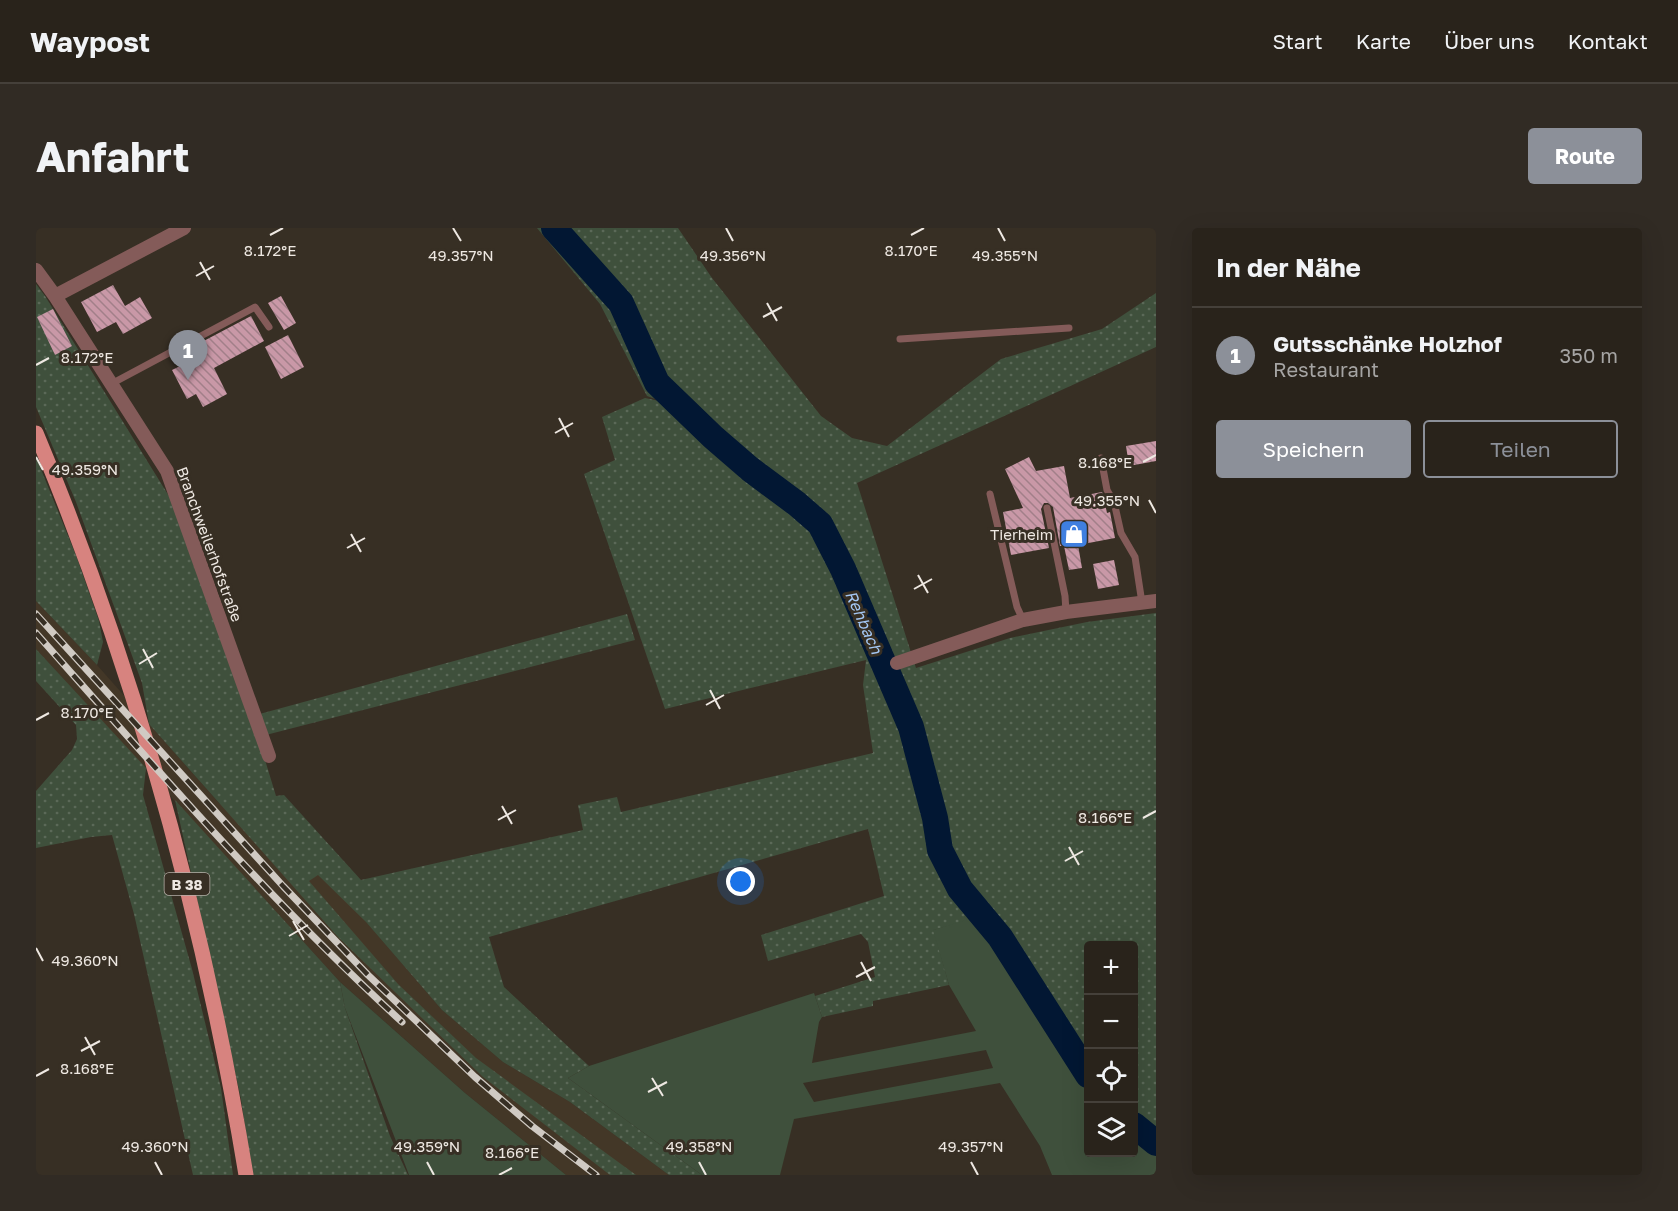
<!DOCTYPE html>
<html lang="de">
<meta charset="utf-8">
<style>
:root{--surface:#29231b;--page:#312b24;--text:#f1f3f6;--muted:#a5a4a3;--line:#45403a;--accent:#8c9099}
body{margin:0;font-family:"Golos Text",sans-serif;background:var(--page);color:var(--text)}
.controls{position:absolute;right:18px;bottom:18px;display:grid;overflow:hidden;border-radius:6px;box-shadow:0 6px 24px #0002}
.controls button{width:54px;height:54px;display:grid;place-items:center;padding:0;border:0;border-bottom:2px solid var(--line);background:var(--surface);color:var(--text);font:30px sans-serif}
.you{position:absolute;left:705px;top:654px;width:21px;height:21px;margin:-15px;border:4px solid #fff;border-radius:50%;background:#1a73e8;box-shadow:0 0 0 9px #1a73e833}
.badge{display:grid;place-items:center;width:39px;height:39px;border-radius:50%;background:var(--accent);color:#fff;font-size:20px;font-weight:700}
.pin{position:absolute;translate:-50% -50px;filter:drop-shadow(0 2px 3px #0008)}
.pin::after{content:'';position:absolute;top:32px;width:21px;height:18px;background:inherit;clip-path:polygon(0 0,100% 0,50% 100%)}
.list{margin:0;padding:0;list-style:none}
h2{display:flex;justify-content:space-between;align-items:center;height:78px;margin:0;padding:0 24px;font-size:26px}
h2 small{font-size:20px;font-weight:400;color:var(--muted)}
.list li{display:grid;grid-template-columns:39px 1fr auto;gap:18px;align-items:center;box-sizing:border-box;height:96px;padding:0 24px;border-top:2px solid var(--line)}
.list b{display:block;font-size:22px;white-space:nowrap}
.list p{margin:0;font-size:20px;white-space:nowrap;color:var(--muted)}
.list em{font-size:20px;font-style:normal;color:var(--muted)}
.actions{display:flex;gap:12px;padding:18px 24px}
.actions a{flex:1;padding:14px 0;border:2px solid var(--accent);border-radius:6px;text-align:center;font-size:21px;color:var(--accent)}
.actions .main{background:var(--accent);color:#fff}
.icon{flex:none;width:33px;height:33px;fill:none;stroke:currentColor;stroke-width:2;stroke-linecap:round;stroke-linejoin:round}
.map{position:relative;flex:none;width:1120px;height:947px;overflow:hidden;border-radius:6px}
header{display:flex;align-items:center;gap:36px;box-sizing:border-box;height:84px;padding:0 30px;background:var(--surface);border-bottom:2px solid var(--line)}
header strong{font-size:28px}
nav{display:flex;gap:33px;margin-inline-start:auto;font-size:21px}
.intro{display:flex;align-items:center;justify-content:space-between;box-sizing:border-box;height:144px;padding:0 36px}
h1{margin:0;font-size:42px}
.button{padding:15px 27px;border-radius:6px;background:var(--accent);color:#fff;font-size:21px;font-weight:700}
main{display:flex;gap:36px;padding:0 36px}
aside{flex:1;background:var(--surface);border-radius:6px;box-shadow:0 6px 24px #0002}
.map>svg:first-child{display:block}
</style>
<header>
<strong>Waypost</strong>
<nav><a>Start</a><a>Karte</a><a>Über uns</a><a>Kontakt</a></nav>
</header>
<div class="intro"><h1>Anfahrt</h1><a class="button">Route</a></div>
<main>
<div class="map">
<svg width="1120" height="947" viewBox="0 0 1120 947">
<defs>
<pattern id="grass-dots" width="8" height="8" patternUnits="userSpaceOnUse" patternTransform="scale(1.5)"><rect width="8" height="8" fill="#3f503c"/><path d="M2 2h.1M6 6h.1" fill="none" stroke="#5b6958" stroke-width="1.8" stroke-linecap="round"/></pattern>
<pattern id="building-back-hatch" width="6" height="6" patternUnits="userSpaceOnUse" patternTransform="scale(1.5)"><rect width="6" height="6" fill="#c998a7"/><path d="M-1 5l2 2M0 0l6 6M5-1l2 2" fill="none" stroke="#a27f89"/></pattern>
</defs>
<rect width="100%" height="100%" fill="#372f24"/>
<path fill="#433727" d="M 0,373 L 61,437 L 183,575 L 282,638 L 406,782 L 467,834 L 534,874 L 633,947 L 530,947 L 429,865 L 304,754 L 0,421 Z"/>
<path fill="url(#grass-dots)" d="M 501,0 L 642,0 L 676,50 L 785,188 L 816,210 L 851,218 L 965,131 L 1066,101 L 1120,65 L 1120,119 L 821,255 L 880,440 L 974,410 L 1051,394 L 1120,385 L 1120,926 L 1098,910 L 1098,718 L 1052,718 L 1052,865 L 937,691 L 898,702 L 913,757 L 837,773 L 837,778 L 786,789 L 779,768 L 839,749 L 832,714 L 825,706 L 732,733 L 725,707 L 848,668 L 832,601 L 453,709 L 468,759 L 553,838 L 532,850 L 666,947 L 633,947 L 534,874 L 467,834 L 406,782 L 330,694 L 282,647 L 273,653 L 362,756 L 440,830 L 600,947 L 574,947 L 447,849 L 302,709 L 113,496 L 106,455 L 40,274 L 0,179 L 0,56 L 9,68 L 136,273 L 216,488 L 591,386 L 599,412 L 222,509 L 240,568 L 248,567 L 325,652 L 547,602 L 542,577 L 581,569 L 585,584 L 837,525 L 827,457 L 830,432 L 629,481 L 548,246 L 579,232 L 566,189 L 609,170 L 628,174 L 611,168 L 564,76 Z
M 0,229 L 41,330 L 63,393 L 67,414 L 61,437 L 0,373 Z
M 0,421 L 110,540 L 107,567 L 156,741 L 185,860 L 197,947 L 157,947 L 98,686 L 76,607 L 55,609 L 0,620 L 0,563 L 36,522 L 41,511 L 40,497 L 0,453 Z
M 139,572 L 304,754 L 309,780 L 354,908 L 372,947 L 216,947 L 205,871 Z"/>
<path fill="#3f503c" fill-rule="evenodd" d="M 937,690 L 1052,865 L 1052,924 L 1098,924 L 1098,910 L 1120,926 L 1120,947 L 1016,947 L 1004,918 L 964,855 L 758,891 L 744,947 L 666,947 L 532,850 L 553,838 L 778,765 L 786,789 L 783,794 L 776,835 L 940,803 L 913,757 L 897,702 ZM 950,822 L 957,840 L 778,874 L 767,855 Z
M 304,754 L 429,865 L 530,947 L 373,947 L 309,780 Z"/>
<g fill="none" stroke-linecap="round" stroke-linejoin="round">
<path stroke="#021733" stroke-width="26" d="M 518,0 L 585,75 L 621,155 L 677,209 L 714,241 L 761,276 L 784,296 L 807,341 L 875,499 L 899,590 L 904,622 L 924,661 L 964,709 L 1052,847
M 1098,897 L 1120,915"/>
</g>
<path fill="url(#building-back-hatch)" d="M 77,57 L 89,78 L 104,69 L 116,90 L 87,106 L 80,94 L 61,104 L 45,74 Z
M 245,68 L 260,95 L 248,102 L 232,75 Z
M 17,81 L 36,118 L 19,127 L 1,89 Z
M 215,88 L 228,113 L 178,140 L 191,166 L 167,179 L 160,166 L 151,171 L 136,142 L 148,136 L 143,126 Z
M 252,107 L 268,139 L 245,151 L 229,119 Z
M 1120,213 L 1120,233 L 1093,238 L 1090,218 Z
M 993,229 L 1000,243 L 1028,238 L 1034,270 L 1066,264 L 1067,266 L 1071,285 L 1074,284 L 1079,310 L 1042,317 L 1046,340 L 1033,342 L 1028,318 L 1024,318 L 1017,279 L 1012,275 L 1008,275 L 1005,281 L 1013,320 L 975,327 L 967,284 L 987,280 L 969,241 Z
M 1078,332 L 1083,357 L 1062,361 L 1057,336 Z"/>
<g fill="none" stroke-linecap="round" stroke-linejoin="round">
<path stroke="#845b59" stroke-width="7" d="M 864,111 L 1033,100
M 75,156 L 219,79 L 233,99
M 1065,230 L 1071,262 L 1078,274 L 1085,305 L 1099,329 L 1106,375
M 954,266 L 981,379 L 987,392
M 1011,280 L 1029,368 L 1030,384"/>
<path stroke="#845b59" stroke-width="14" d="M 0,42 L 19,68 L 131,243 L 233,528
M 19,68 L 148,0
M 861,435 L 987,392 L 1030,384 L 1120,373"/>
<path stroke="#d7837f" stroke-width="15" d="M 0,205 C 100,443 168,692 210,947"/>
<g stroke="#d0cac3" stroke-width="7">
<path id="rail" d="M 0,386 L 247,658 L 332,747 L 439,849 L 496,898 L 560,947
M 0,405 C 118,538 235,674 366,794"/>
</g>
<use href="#rail" stroke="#372f24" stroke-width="4.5" stroke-dasharray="14" stroke-linecap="butt"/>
</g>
<path fill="none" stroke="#eee8e2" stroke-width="2" d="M 417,0 L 425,13M 690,0 L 697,13M 962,0 L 969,13M 234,7 L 247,0M 875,7 L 888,0M 164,34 L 174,52M 160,48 L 178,38M 731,75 L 741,93M 727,89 L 746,79M 0,137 L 13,130M 523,190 L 533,209M 519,205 L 537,195M 0,229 L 7,242M 1107,234 L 1120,227M 1113,272 L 1120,285M 315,306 L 325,324M 311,320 L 329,310M 882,347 L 892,365M 878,361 L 896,351M 107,421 L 117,440M 103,436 L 121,425M 674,462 L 684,481M 670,477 L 688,467M 0,492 L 13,485M 466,578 L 476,596M 1107,590 L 1120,583M 462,592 L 480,582M 1033,619 L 1043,637M 1029,633 L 1047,623M 257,693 L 268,712M 253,708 L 272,697M 0,720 L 7,733M 825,734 L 835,753M 820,749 L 839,739M 49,809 L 59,827M 45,823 L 64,813M 0,848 L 13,841M 616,850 L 627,868M 612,864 L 631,854M 119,934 L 126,947M 391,934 L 398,947M 663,934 L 670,947M 935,934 L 942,947M 463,947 L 476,940"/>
<defs>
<g id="shop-square" transform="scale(1.5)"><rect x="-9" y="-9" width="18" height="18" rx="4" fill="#3f7fe0" stroke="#372f24"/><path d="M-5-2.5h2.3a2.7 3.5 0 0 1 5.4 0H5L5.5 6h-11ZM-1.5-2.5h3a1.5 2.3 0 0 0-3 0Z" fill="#fff"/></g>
</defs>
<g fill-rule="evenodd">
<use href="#shop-square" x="1038" y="306"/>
</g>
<g text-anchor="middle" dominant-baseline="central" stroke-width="6" stroke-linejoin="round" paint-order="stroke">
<rect fill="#372f24" stroke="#b7b0a9" stroke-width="1.5" x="128.5" y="645" width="45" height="22" rx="4.5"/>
<g font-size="14" font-weight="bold" fill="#eee8e2">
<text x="151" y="656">B 38</text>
</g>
<g font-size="15" fill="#eee8e2" stroke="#372f24" text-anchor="end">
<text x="1017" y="306">Tierheim</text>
</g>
<g font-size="15" fill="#eee8e2" stroke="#372f24">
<text transform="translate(174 316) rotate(70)">Branchweilerhofstraße</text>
</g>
<g font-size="16" font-style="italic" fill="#a4c7f4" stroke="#372f24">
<text transform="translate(828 394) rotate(66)">Rehbach</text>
</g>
</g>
<g font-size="15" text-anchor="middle" fill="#eee8e2" stroke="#372f24" stroke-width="6" stroke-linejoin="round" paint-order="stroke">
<text x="234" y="28">8.172°E</text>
<text x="875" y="28">8.170°E</text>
<text x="425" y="33">49.357°N</text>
<text x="697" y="33">49.356°N</text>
<text x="969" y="33">49.355°N</text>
<text x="51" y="135">8.172°E</text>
<text x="1069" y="240">8.168°E</text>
<text x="49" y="247">49.359°N</text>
<text x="1071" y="278">49.355°N</text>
<text x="51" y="490">8.170°E</text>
<text x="1069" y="595">8.166°E</text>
<text x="49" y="738">49.360°N</text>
<text x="51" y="846">8.168°E</text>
<text x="119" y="924">49.360°N</text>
<text x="391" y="924">49.359°N</text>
<text x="663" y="924">49.358°N</text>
<text x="935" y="924">49.357°N</text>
<text x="476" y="930">8.166°E</text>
</g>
</svg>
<div class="controls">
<button>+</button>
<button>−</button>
<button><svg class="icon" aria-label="locate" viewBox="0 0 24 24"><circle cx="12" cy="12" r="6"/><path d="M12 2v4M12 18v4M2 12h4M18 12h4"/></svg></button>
<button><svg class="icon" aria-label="layers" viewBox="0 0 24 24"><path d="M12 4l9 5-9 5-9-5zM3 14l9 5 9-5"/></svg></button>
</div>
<div class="you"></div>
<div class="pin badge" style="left:152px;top:152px">1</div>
</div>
<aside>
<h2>In der Nähe<small></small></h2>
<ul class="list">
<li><span class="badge">1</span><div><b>Gutsschänke Holzhof</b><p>Restaurant</p></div><em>350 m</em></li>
</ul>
<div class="actions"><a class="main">Speichern</a><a>Teilen</a></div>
</aside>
</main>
